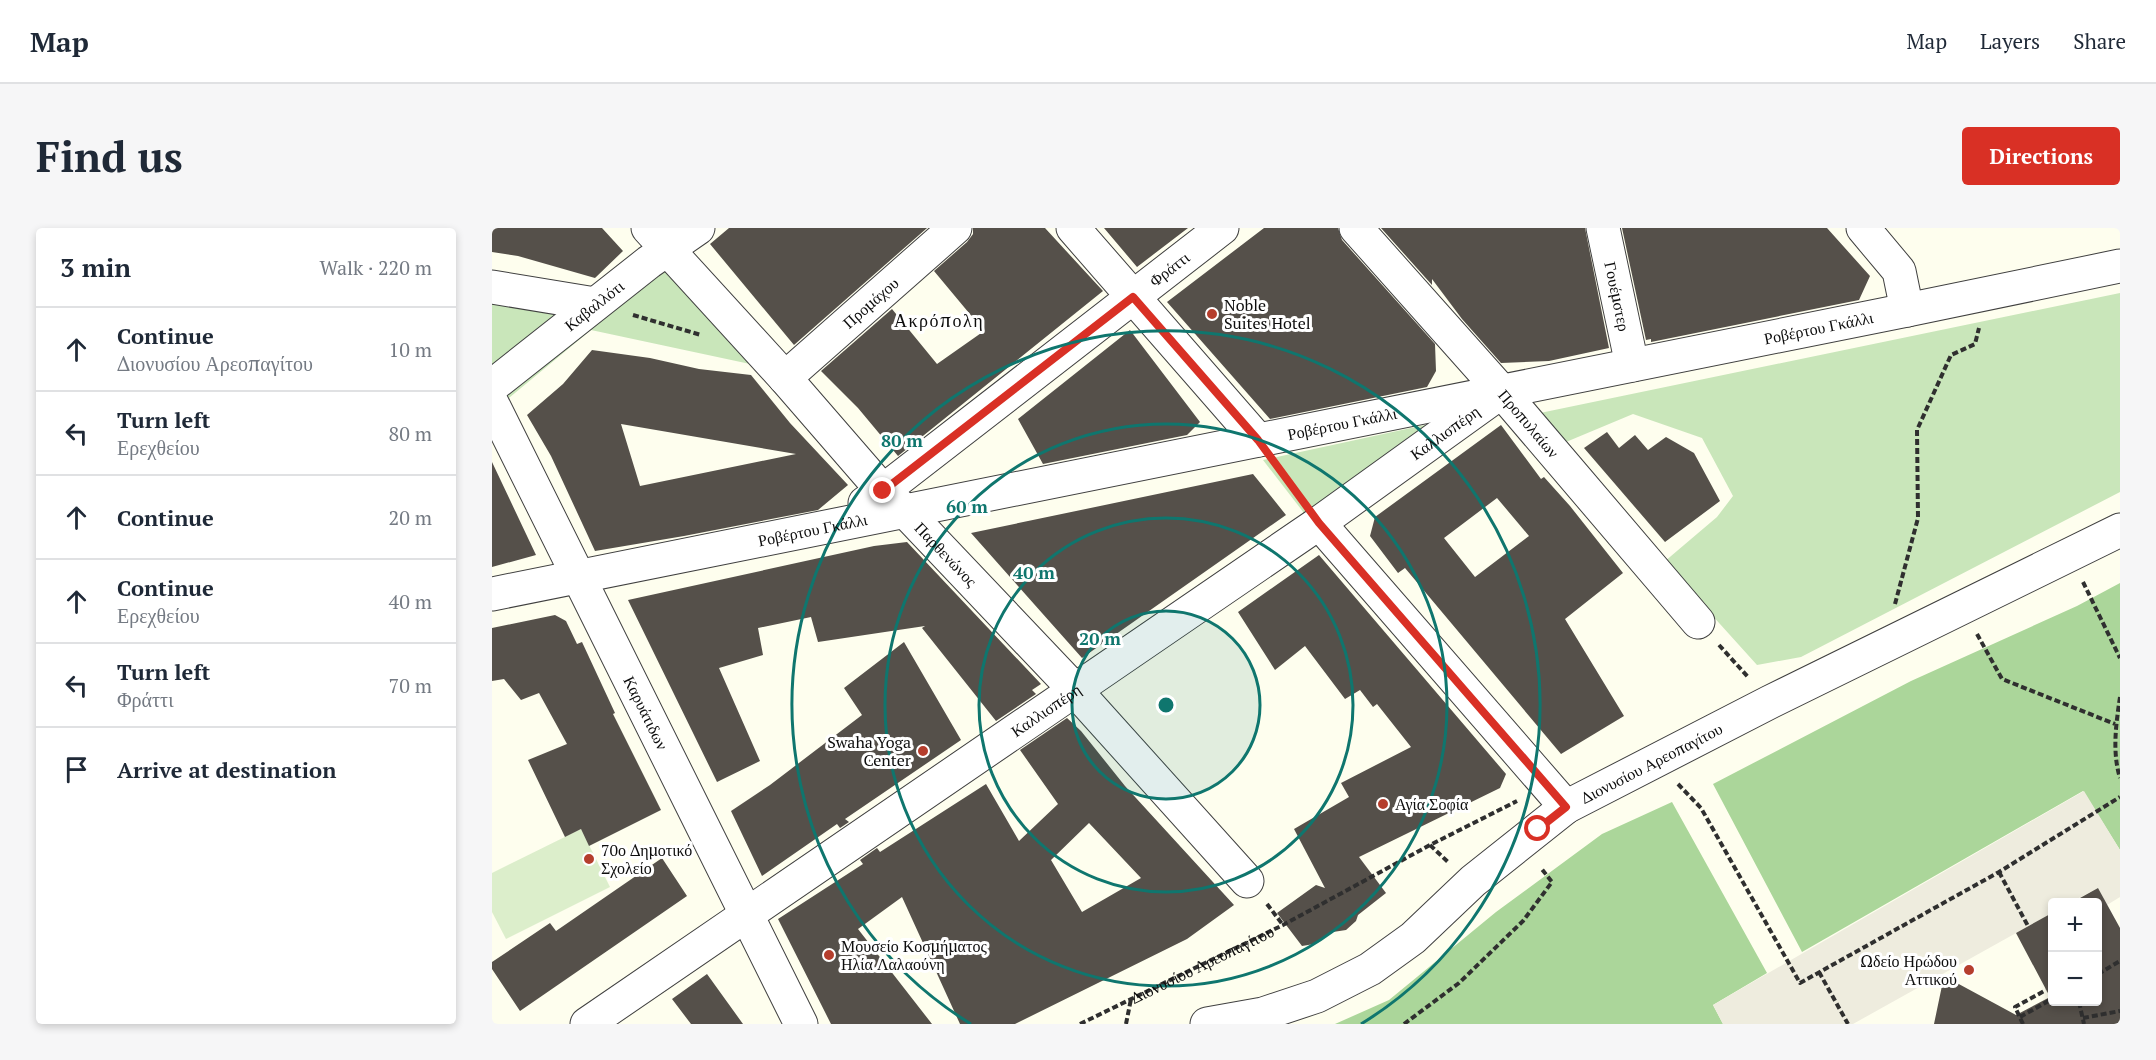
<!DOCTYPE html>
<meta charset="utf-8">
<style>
:root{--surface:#fff;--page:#f6f6f7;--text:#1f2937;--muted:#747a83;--line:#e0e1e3;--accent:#d93025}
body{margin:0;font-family:"PT Serif",serif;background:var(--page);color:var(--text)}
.controls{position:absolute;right:18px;bottom:18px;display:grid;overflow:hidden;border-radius:6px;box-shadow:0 3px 9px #0003}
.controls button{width:54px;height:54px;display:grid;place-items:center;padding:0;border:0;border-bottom:2px solid var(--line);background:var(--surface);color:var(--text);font:30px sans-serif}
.stop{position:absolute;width:18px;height:18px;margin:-14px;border:4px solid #d93025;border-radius:50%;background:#fff}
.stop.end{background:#d93025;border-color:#fff;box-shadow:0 2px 6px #0008}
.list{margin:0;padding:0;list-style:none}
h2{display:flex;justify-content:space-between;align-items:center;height:78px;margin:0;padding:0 24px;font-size:26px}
h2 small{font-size:20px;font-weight:400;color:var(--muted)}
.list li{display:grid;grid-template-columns:39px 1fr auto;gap:18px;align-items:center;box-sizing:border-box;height:84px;padding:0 24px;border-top:2px solid var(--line)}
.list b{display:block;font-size:22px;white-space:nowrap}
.list p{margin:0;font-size:20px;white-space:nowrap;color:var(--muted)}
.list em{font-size:20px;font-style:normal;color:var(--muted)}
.icon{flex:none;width:33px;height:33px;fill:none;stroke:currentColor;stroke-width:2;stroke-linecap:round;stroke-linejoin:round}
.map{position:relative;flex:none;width:1628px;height:796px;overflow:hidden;border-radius:6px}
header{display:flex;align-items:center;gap:36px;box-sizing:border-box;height:84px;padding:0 30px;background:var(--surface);border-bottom:2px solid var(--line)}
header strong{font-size:28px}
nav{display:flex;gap:33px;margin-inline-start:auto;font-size:21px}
.intro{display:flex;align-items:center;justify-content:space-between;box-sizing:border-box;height:144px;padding:0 36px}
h1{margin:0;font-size:42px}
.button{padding:15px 27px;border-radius:6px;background:var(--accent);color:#fff;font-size:21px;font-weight:700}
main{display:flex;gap:36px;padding:0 36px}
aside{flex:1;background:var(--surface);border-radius:6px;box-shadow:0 3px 9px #0003}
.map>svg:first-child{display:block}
</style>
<header>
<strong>Map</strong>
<nav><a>Map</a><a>Layers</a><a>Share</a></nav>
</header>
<div class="intro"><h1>Find us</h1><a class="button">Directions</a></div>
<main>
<aside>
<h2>3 min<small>Walk · 220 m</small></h2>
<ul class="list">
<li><svg class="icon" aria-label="ahead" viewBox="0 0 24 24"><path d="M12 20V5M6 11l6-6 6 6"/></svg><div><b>Continue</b><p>Διονυσίου Αρεοπαγίτου</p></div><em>10 m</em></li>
<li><svg class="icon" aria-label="left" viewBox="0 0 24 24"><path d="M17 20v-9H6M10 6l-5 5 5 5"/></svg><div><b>Turn left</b><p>Ερεχθείου</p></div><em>80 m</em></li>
<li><svg class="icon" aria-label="ahead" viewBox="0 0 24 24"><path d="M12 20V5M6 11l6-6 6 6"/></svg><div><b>Continue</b></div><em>20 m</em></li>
<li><svg class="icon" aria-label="ahead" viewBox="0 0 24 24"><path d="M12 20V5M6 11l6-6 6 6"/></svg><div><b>Continue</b><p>Ερεχθείου</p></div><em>40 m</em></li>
<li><svg class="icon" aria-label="left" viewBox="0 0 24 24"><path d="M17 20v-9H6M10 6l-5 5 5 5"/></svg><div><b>Turn left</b><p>Φράττι</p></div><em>70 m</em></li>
<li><svg class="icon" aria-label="arrive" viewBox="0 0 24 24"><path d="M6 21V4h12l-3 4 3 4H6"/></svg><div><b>Arrive at destination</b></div></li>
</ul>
</aside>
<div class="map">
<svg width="1628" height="796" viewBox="0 0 1628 796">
<rect width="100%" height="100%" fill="#fefeee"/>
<path fill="#c9e6ba" d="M 154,15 L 258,136 L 99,102 L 0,184 L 0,43 L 100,62 Z
M 1628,65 L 1628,264 L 1309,429 L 1265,437 L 1172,334 L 1225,289 L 1241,268 L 1210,210 L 1141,186 L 1074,214 L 1048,185 Z
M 956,192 L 812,285 L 771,232 Z"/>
<path fill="#abd69a" d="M 1628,355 L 1628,622 L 1591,563 L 1310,724 L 1221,556 L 1419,453 L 1585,378 Z
M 1180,574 L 1275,745 L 1221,777 L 1231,796 L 843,796 L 897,772 L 1004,684 L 1110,606 Z"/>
<path fill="#dceecb" d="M 89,601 L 118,659 L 14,711 L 0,684 L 0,645 Z"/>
<path fill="#eeecde" d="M 1592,563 L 1628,622 L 1628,669 L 1615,677 L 1606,660 L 1579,674 L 1560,674 L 1560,685 L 1361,796 L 1231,796 L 1221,777 Z"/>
<path fill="#55504a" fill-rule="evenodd" d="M 0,0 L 110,0 L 131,23 L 103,50 L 26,28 L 0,24 Z
M 237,0 L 435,0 L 302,117 L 218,16 Z
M 481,0 L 553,0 L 611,63 L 406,228 L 366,180 L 329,143 L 400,81 L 445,136 L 492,103 L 442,43 L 475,14 L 481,6 Z
M 612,0 L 696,0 L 645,39 Z
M 772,0 L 846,0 L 850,12 L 943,116 L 944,143 L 935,159 L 778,191 L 675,74 Z
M 889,0 L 1093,0 L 1117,120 L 1057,133 L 1009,135 L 970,91 L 940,51 L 940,57 Z
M 1130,0 L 1335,0 L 1378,48 L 1367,72 L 1159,114 L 1159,111 L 1154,112 Z
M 638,102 L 708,194 L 695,207 L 551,236 L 526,191 Z
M 100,122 L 158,130 L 207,141 L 259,147 L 298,195 L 356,257 L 326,282 L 192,308 L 103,323 L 59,228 L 35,187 L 71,156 ZM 129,196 L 304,226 L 148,258 Z
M 1009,197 L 1049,251 L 1052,249 L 1078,278 L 1131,345 L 1073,391 L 1132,488 L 1069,526 L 913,340 L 906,345 L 878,308 L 883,289 ZM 1005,270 L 1037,308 L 983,349 L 952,310 Z
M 1115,204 L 1127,220 L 1143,207 L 1156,222 L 1174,209 L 1202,225 L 1228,273 L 1173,314 L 1092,220 Z
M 0,234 L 44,327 L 0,339 Z
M 761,246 L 794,287 L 590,430 L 479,305 Z
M 415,314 L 549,456 L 540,462 L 544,466 L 504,493 L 430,400 L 433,398 L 326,414 L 319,389 L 266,400 L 271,427 L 227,440 L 268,533 L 225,554 L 136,372 L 382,318 Z
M 827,327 L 1014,546 L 1008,560 L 867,629 L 894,665 L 866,687 L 864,693 L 854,702 L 841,704 L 822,716 L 810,718 L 785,685 L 824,657 L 833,660 L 802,601 L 857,569 L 849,555 L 919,519 L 885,476 L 881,479 L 868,462 L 853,471 L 813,418 L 783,442 L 746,384 Z
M 63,387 L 74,393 L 85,416 L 90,414 L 123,485 L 121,486 L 169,582 L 97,618 L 89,601 L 73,609 L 36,532 L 75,516 L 47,465 L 29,472 L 12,451 L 0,453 L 0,400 Z
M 412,414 L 469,512 L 353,591 L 357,594 L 348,600 L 345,596 L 270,648 L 239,583 L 278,557 L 370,487 L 352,460 Z
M 575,490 L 589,503 L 633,558 L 742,677 L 695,711 L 523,796 L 468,796 L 410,669 L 366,701 L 440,796 L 339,796 L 286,691 L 371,636 L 368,632 L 385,620 L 388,624 L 494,556 L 527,613 L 566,576 L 528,522 ZM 597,595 L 649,650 L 590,684 L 559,632 Z
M 170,630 L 195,668 L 28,783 L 0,741 L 0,734 L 58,695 L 64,703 Z
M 1606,660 L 1628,700 L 1628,796 L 1442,796 L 1452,748 L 1524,787 L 1558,769 L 1524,705 L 1560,685 L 1560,774 L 1605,774 L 1605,675 L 1579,675 Z
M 215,746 L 251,796 L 199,796 L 180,771 Z"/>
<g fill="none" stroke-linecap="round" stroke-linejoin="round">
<g stroke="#404040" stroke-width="35">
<g id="minor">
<path id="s2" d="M 156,0 L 293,150 L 391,263 L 413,283 L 583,462 L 755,653"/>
<path d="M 581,0 L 766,212"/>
<path id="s3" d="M 864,0 L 1010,164 L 1206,394"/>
<path id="s4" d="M 1111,0 L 1140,137"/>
<path d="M 1371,0 L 1407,43 L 1415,82"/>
<path d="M 0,59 L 103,76"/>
<path id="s5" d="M 293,150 L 463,0"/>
<path id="s6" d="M 0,158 L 157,34 L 206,0"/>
<path id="s7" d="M 0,175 L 309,796"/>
<path id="s8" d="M 373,275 L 391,263 L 730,0"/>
<path d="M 827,295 L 1074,579"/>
<path id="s9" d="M 0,366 L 1415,82 L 1628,38"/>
<path id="s10" d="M 95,796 L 827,295 L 1002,169"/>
<path id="s11" d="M 715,796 L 771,786 L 825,768 L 878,741 L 921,710 L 981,653 L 1074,579 L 1278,474 L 1628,302"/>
</g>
</g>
<g stroke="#2f2f2f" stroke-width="4" stroke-dasharray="6 3" stroke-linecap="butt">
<path d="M 141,87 L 209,107"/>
<path d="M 786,240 L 808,270"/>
<path d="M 1591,354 L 1628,430"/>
<path d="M 1403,376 L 1426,290 L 1425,202 L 1459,127 L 1483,116 L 1487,100"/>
<path d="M 1485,406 L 1510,451 L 1623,496"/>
<path d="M 1227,417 L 1256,449"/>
<path d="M 1628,469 C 1624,496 1620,524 1628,550"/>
<path d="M 1186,556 L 1209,580 L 1308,755 L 1507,644 L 1628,569"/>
<path d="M 938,617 L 956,634"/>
<path d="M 1507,644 L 1536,698"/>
<path d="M 775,676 L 791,697"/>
<path d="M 1327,744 L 1356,796"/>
<path d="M 1606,746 L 1628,733"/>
<path d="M 1587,774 L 1592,796"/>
<path d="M 1528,789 L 1560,771"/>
<path d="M 1591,790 L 1628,783"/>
<path id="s1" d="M 588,796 L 791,697 L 938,617 L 1025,573"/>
<path d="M 634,796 L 639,771"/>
<path d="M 912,796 L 967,755 L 1031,693 L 1060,654 L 1049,640"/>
<path d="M 1531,796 L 1523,779 L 1554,762"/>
</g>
<use href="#minor" stroke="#fff" stroke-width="33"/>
</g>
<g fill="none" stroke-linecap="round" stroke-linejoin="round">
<path stroke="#d93025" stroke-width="8" d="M 391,263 L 641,69 L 766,212 L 827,295 L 1074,579 L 1046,601"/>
</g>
<circle cx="674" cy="477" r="94" fill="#0f766e" fill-opacity=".12"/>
<g fill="none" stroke="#0f766e" stroke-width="3">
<circle cx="674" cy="477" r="94"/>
<circle cx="674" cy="477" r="187"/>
<circle cx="674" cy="477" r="281"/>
<path d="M479 796A374 374 0 1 1 869 796"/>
</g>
<g fill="#b53e2d" stroke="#fff" stroke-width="2">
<circle cx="720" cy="86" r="6"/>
<circle cx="431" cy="523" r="6"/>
<circle cx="891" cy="576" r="6"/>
<circle cx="97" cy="631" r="6"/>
<circle cx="337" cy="727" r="6"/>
<circle cx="1477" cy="742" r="6"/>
</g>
<g text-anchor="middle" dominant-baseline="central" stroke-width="6" stroke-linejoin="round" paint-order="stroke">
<g font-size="16" fill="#0d0d0d" stroke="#fff">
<text stroke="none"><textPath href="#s8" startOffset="384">Φράττι</textPath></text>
<text stroke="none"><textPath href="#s4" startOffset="70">Γουέμστερ</textPath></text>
<text stroke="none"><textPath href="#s5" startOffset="114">Προμάχου</textPath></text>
<text stroke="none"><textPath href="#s6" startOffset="130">Καβαλλότι</textPath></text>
<text stroke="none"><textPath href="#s9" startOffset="1353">Ροβέρτου Γκάλλι</textPath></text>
<text stroke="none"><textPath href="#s3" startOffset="261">Προπυλαίων</textPath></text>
<text stroke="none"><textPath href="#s9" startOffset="867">Ροβέρτου Γκάλλι</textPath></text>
<text stroke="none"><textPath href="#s10" startOffset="1042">Καλλισπέρη</textPath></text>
<text stroke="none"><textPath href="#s9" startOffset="327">Ροβέρτου Γκάλλι</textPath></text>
<text stroke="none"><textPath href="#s2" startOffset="442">Παρθενώνος</textPath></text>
<text stroke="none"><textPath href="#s10" startOffset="556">Καλλισπέρη</textPath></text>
<text stroke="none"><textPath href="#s7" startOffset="346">Καρυάτιδων</textPath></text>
<text stroke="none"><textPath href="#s11" startOffset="524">Διονυσίου Αρεοπαγίτου</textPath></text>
<text stroke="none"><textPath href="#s1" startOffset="136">Διονυσίου Αρεοπαγίτου</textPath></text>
</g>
<g font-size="16" fill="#0d0d0d" stroke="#fff" text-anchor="start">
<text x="732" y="77">Noble<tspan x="732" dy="18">Suites Hotel</tspan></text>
<text x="419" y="514" text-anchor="end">Swaha Yoga<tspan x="419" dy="18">Center</tspan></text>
<text x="903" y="576">Αγία Σοφία</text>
<text x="109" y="622">70ο Δημοτικό<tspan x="109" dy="18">Σχολείο</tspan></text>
<text x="349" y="718">Μουσείο Κοσμήματος<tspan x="349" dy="18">Ηλία Λαλαούνη</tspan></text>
<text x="1465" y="733" text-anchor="end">Ωδείο Ηρώδου<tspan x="1465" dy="18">Αττικού</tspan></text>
</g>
<g font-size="18" letter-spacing="1.5" fill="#0d0d0d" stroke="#fff">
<text x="447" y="92">Ακρόπολη</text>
</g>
</g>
<circle cx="674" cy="477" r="9" fill="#0f766e" stroke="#fff" stroke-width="3"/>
<g font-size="18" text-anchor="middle" font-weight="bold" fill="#0f766e" stroke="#fff" stroke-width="6" stroke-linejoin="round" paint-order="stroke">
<text x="410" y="219">80 m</text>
<text x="475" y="285">60 m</text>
<text x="542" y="351">40 m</text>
<text x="608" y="417">20 m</text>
</g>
</svg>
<div class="controls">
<button>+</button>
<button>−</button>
</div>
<div class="stop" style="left:1046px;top:601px"></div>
<div class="stop end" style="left:391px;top:263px"></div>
</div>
</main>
